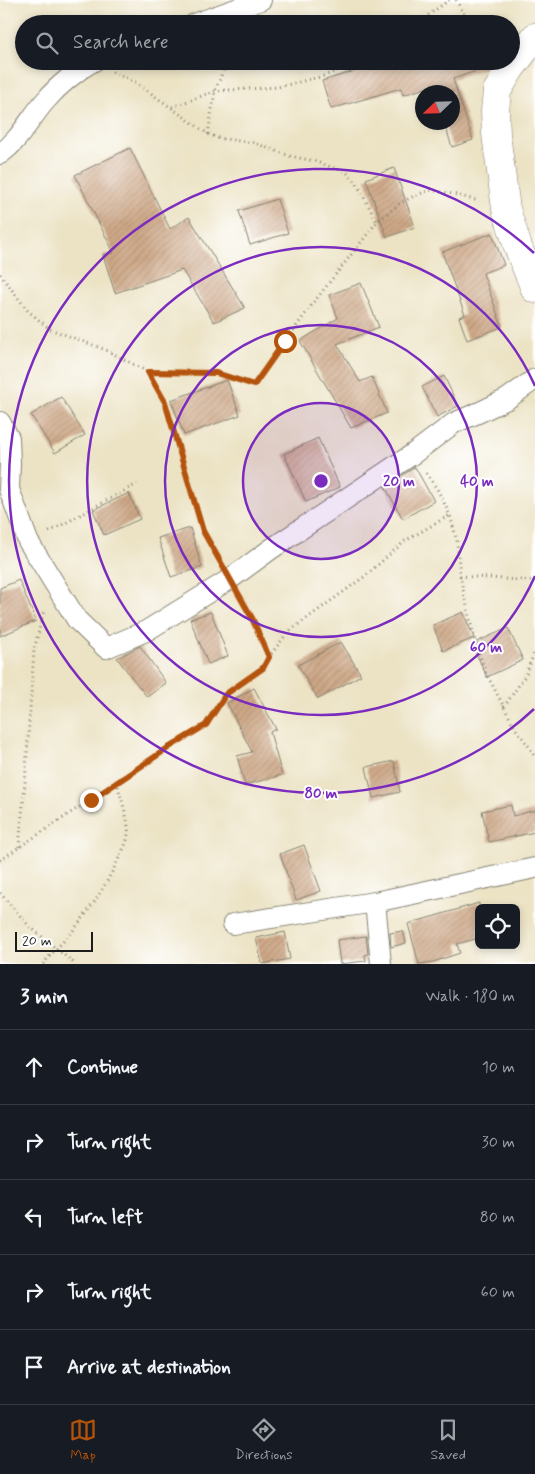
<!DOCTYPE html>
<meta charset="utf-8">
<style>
:root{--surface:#171b24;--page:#20242c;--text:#f1f3f6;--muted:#9ea1a6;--line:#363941;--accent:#b45309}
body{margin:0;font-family:Mynerve,sans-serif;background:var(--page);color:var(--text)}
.controls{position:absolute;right:15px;bottom:15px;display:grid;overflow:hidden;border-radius:8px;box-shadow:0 2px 8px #0003}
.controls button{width:45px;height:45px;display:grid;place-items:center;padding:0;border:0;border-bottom:1px solid var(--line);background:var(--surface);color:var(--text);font:25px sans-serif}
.compass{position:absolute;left:415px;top:85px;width:45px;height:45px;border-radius:50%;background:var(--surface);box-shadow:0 2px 8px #0003;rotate:247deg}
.scale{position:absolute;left:15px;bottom:12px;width:78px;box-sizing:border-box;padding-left:5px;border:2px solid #1c1c1c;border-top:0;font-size:14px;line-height:18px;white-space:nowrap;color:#1c1c1c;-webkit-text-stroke:4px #fff;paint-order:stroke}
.stop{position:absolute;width:15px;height:15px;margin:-11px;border:4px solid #b45309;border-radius:50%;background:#fff}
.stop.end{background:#b45309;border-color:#fff;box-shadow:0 1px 5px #0008}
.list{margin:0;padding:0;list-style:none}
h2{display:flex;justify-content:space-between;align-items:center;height:65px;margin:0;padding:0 20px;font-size:21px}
h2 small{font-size:16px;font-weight:400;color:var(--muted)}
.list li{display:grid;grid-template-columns:32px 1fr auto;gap:15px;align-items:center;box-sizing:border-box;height:75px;padding:0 20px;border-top:1px solid var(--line)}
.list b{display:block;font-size:19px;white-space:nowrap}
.list em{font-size:16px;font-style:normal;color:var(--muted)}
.icon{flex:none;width:28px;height:28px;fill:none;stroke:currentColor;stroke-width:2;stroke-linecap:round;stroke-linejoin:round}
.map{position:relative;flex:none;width:535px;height:964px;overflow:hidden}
.search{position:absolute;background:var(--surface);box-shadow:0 2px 8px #0003;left:15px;right:15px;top:15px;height:55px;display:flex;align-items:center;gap:12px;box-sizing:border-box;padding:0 18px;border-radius:28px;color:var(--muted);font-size:19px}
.sheet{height:440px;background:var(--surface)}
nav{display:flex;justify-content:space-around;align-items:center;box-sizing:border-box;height:70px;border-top:1px solid var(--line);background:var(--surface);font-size:14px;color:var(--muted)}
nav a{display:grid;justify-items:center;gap:2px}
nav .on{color:var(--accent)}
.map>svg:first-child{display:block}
</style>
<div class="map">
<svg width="535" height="964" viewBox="0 0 535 964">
<defs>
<pattern id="building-hatch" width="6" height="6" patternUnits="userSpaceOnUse" patternTransform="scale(1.25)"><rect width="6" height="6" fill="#cea887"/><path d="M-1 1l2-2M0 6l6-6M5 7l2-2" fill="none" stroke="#b09074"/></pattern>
</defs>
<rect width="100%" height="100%" fill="#fff"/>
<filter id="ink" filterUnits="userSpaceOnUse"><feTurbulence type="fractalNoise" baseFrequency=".02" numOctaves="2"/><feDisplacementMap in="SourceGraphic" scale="10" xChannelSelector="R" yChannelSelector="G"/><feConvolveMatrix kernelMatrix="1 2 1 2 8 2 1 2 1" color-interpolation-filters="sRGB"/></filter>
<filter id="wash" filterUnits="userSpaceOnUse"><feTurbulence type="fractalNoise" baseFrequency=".0096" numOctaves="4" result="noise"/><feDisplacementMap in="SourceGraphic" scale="20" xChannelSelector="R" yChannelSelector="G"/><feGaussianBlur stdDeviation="1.12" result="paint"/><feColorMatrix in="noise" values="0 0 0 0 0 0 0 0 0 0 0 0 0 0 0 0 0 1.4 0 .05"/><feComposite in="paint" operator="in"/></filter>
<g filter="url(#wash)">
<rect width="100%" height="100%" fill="#ece3c5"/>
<g id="blocks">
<path fill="url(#building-hatch)" d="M 398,61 L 492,61 L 493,65 L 453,79 L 473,140 L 452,147 L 444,122 L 452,122 L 452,92 L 434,92 L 432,86 L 403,95 L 401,88 L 331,109 L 322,81 L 371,66 L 372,70 Z
M 130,148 L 170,229 L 189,217 L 245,308 L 214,322 L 182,270 L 115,293 L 103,255 L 114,253 L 75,175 Z
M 394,168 L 415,227 L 387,237 L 366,179 Z
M 277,199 L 288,233 L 250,245 L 239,211 Z
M 492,233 L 504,265 L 483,273 L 502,327 L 467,340 L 459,317 L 465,315 L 442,252 Z
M 361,283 L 379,327 L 337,344 L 360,382 L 372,377 L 387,413 L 351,428 L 300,341 L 338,318 L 329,295 Z
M 444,376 L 458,406 L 437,417 L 422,387 Z
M 227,380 L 240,415 L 184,435 L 171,400 Z
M 61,397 L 85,435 L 55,453 L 31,415 Z
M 318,438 L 340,487 L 306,502 L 284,454 Z
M 415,467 L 434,501 L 403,519 L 385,487 Z
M 129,493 L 140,519 L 104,535 L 93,510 Z
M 190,528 L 202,567 L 171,577 L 158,538 Z
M 19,580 L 36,621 L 0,636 L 0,588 Z
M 211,612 L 228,656 L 208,664 L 190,619 Z
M 463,612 L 474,638 L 443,651 L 433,625 Z
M 508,628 L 523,660 L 487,677 L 472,644 Z
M 341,642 L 361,675 L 318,699 L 298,665 Z
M 140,646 L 166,683 L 147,697 L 117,658 Z
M 254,688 L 276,729 L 270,732 L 282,775 L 245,785 L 237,756 L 252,752 L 227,703 Z
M 394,761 L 400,792 L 373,798 L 366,767 Z
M 511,805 L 513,816 L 535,810 L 535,832 L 489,842 L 482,811 Z
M 304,845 L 321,891 L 296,900 L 280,854 Z
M 479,903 L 479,938 L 457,944 L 460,953 L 433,962 L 419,964 L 408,924 Z
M 403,931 L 406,943 L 391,947 L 390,933 Z
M 285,932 L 290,959 L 262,964 L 256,938 Z
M 366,936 L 368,954 L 365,955 L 366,961 L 340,964 L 337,940 Z"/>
</g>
</g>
<g filter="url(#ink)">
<use href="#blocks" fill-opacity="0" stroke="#848070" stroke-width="1"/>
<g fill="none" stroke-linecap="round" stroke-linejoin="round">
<g stroke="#848070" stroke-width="22">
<path id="street" d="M 194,24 L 261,0
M 0,154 C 20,140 30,118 46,100 C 58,86 77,70 94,61
M 0,422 L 9,438 L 10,463 L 9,489 L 28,541 L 77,620 L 106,648 L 146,631 L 230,579 L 271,549 L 413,454 L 454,423 L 480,412 L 507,399 L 535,379
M 233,924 L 375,902
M 381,964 L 375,902 L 535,868"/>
</g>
<g stroke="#848070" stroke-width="29">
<path id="secondary" d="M 535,37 L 511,68 L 497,91 L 495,111 L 496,134 L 506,209 L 518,247 L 535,289"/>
</g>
<path stroke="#848070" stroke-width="3" stroke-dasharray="1 4" stroke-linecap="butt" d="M 456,0 L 470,24
M 416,24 L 449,0
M 112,72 L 135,82 L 208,134 L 218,138 L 254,143 L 290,156 L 314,161 L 346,172 L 356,182 L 377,222
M 172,107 L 215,91 L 278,87 L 324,76 L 347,67 L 357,61
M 208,134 L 215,91 L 227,61
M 0,274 L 28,311 L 50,329 L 106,350 L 148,372 L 165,402 L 203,531 L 220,560
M 148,372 L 216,373 L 254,385 L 314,302 L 377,222 L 399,204 L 414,196 L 430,190 L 453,194 L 479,201
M 426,473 L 437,489 L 450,515 L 457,541 L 460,576 L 474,637 L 485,671 L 515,728 L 530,748 L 535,758
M 49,532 L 137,484
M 460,576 L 535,581
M 241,598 L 252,618 L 269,657
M 504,707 L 525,676 L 535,651
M 19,847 L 25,783 L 34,650 L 44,610
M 0,860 L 171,746 L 206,725 L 226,694 L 263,668 L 269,657 L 288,632 L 364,577 L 405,541 L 450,515
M 0,893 L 29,926 L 75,964
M 43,964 C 54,950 68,938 79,923 C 94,904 107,883 118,860 C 121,853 127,844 128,835 C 130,822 120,797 117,782"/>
<use href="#street" stroke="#fff" stroke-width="20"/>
<use href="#secondary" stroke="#fff" stroke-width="28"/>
</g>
</g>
<g fill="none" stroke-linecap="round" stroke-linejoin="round" filter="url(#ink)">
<path stroke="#b45309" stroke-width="6" d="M 91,800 L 171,746 L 206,725 L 226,694 L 263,668 L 269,657 L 252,618 L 203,531 L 165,402 L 148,372 L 216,373 L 254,385 L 285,341"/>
</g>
<circle cx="321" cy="481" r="78" fill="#7b2cbf" fill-opacity=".12"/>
<g fill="none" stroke="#7b2cbf" stroke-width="2.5">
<circle cx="321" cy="481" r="78"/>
<circle cx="321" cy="481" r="156"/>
<path d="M535 576A234 234 0 1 1 535 386"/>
<path d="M534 709A312 312 0 1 1 534 253"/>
</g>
<circle cx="321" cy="481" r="8" fill="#7b2cbf" stroke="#fff" stroke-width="2.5"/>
<g font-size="15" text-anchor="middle" font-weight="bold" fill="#7b2cbf" stroke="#fff" stroke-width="4" stroke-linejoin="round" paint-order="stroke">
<text x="399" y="486">20 m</text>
<text x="477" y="486">40 m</text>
<text x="486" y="652">60 m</text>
<text x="321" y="798">80 m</text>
</g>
</svg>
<div class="controls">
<button><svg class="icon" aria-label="locate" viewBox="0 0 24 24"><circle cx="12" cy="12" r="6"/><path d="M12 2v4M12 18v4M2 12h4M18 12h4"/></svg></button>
</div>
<svg class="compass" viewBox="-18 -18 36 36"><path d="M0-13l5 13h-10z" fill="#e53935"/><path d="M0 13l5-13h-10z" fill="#9ea1a6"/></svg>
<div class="scale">20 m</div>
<div class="stop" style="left:285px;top:341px"></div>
<div class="stop end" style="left:91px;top:800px"></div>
<div class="search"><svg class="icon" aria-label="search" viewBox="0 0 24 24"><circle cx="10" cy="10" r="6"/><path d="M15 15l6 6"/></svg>Search here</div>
</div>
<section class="sheet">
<h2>3 min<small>Walk · 180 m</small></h2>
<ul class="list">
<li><svg class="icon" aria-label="ahead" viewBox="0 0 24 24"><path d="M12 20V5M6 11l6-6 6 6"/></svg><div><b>Continue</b></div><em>10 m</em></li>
<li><svg class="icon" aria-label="right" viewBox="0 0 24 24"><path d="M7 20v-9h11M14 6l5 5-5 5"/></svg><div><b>Turn right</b></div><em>30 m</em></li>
<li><svg class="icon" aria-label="left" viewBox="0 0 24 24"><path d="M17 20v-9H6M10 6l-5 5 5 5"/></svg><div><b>Turn left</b></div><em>80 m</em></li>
<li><svg class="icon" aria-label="right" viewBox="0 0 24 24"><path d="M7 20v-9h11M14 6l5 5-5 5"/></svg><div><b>Turn right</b></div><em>60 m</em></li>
<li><svg class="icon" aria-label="arrive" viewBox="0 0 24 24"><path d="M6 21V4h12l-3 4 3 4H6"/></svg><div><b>Arrive at destination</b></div></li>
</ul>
</section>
<nav>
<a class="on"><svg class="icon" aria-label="map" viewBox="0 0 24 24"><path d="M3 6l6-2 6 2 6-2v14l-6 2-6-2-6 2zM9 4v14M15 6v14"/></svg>Map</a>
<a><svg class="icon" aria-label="directions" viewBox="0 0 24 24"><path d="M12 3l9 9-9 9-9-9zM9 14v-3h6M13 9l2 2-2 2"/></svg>Directions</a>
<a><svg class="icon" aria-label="saved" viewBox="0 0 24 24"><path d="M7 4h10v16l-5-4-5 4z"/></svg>Saved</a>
</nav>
